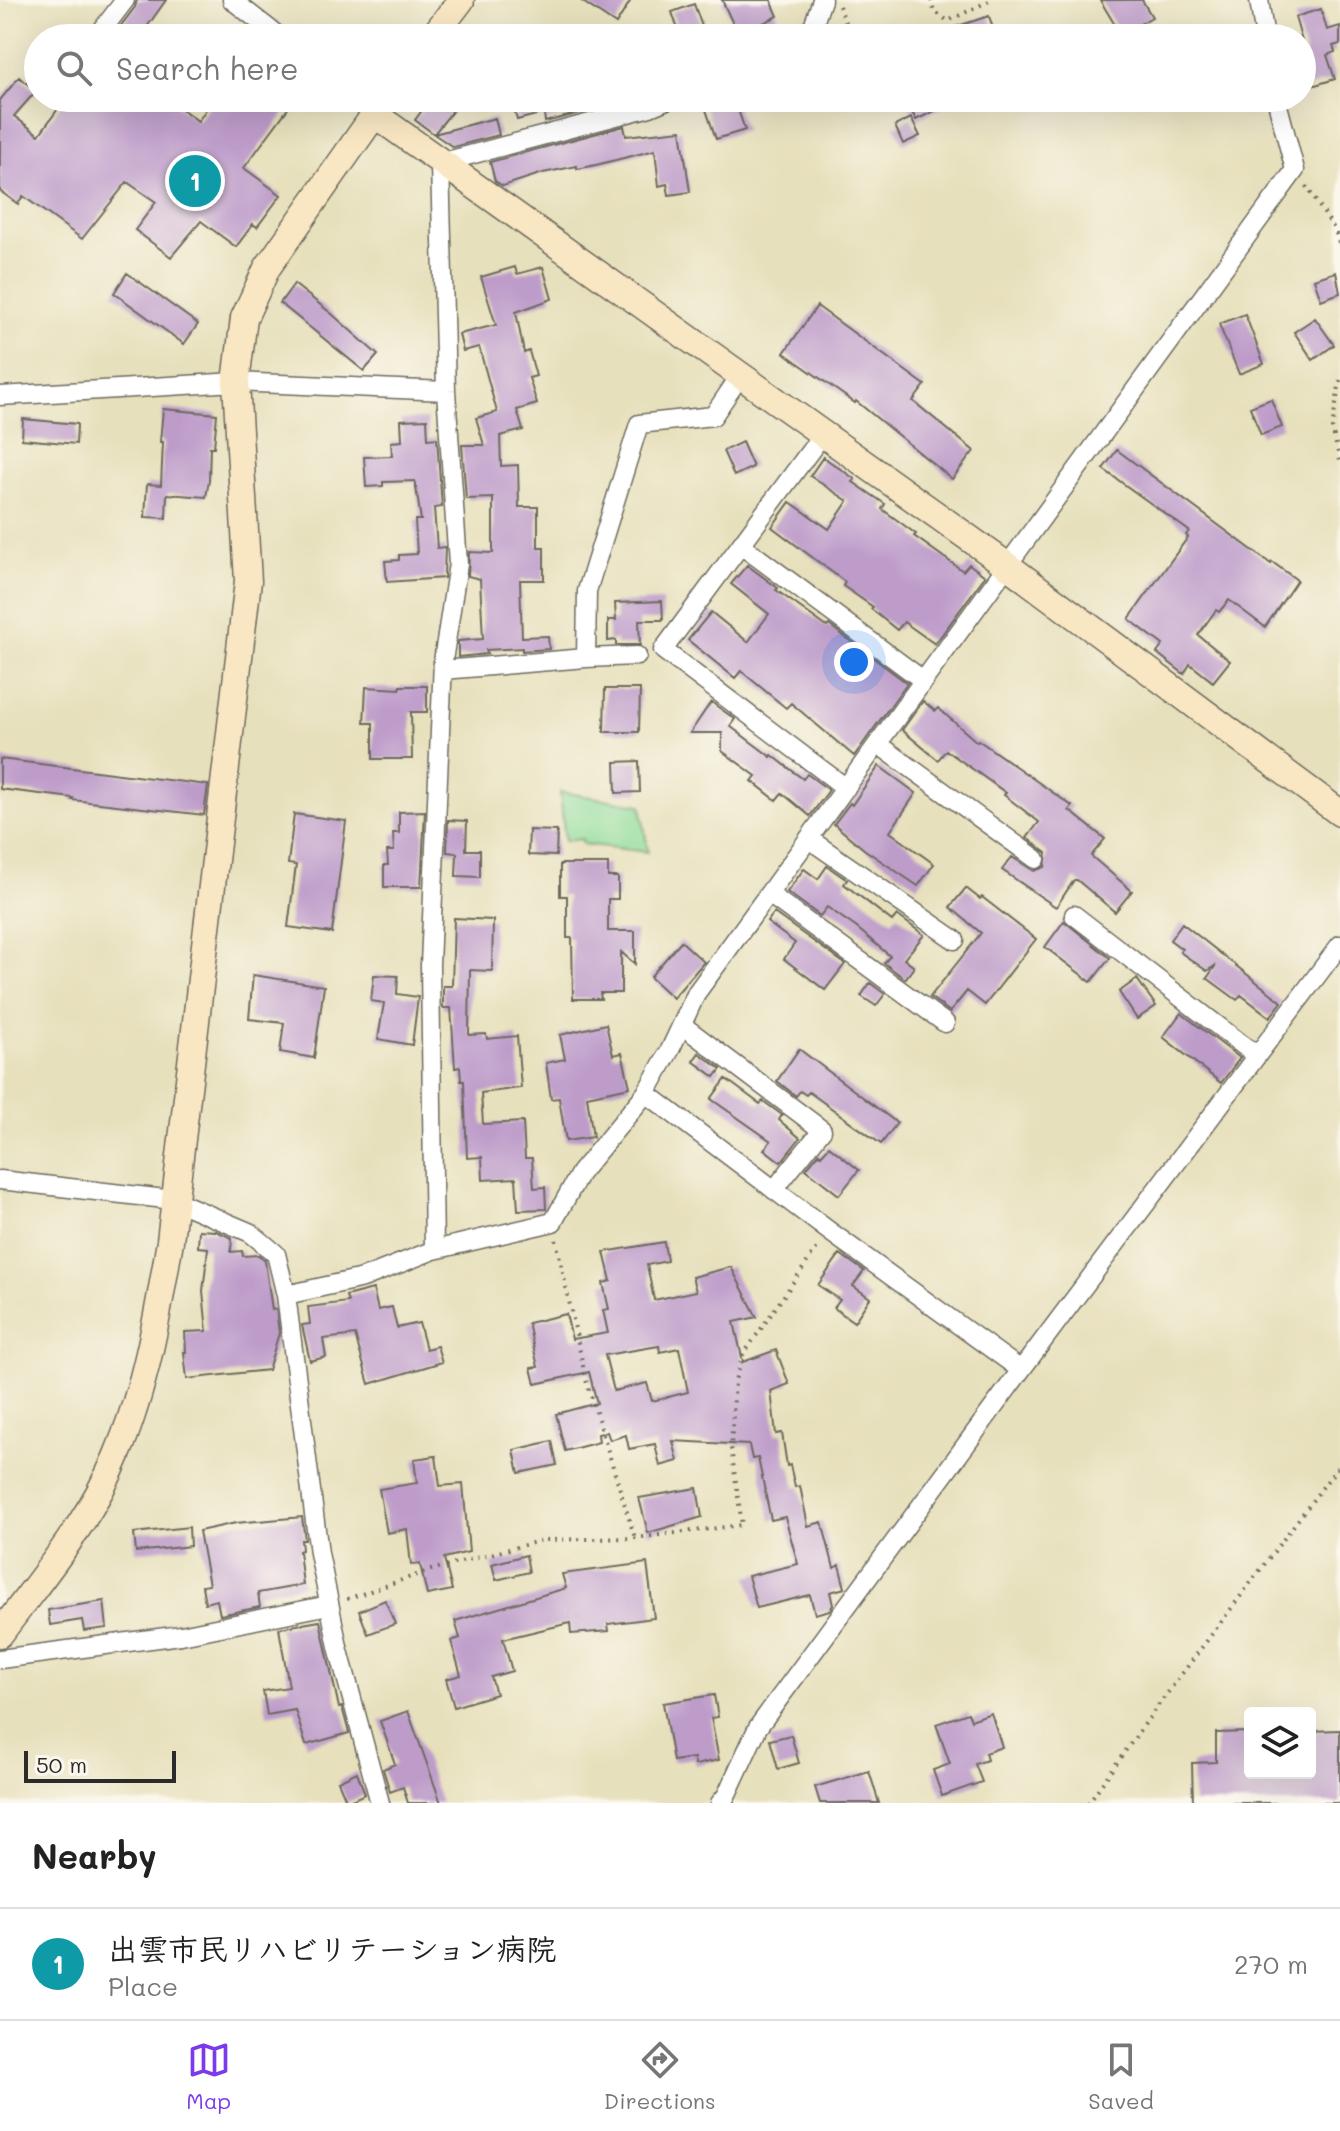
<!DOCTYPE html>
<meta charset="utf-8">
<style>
:root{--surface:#fff;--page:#f2f2f2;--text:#222;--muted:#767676;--line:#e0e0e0;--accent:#7c3aed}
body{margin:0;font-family:Mali,"Klee One",sans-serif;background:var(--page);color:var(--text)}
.controls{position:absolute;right:24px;bottom:24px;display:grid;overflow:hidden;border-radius:8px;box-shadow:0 8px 32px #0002}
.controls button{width:72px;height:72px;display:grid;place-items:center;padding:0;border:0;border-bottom:2px solid var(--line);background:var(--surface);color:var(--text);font:40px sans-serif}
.scale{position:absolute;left:24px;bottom:20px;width:152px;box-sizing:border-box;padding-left:8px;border:4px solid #2b2b2b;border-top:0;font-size:22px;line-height:28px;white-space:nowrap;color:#2b2b2b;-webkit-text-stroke:6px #fbf7ec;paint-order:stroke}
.you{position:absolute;left:854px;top:662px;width:28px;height:28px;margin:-20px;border:6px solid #fff;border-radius:50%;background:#1a73e8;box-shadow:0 0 0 12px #1a73e833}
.badge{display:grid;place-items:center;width:52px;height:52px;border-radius:50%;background:var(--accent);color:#fff;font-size:26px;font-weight:700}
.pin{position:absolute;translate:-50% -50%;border:4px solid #fff;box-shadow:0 2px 8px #0006}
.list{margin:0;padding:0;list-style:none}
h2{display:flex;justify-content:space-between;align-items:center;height:104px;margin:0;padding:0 32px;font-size:34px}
h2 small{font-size:26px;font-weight:400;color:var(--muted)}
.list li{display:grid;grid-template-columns:52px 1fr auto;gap:24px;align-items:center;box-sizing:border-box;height:112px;padding:0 32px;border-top:2px solid var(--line)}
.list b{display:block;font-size:30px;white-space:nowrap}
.list p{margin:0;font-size:26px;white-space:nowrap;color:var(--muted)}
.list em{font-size:26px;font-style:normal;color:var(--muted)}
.icon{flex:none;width:44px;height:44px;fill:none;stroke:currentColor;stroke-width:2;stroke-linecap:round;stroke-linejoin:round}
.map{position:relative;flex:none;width:1340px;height:1803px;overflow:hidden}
.search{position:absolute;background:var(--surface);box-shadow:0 8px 32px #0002;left:24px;right:24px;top:24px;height:88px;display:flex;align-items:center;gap:20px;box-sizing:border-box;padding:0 28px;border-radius:44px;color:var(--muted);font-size:30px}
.sheet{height:216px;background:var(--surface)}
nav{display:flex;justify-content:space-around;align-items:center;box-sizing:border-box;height:112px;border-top:2px solid var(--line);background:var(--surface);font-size:22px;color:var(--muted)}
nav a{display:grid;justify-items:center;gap:4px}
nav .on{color:var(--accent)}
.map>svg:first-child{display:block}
</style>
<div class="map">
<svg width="1340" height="1803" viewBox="0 0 1340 1803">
<rect width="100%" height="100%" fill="#fbf7ec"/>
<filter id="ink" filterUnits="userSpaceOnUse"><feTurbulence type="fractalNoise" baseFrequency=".0125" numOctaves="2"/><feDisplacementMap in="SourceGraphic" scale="16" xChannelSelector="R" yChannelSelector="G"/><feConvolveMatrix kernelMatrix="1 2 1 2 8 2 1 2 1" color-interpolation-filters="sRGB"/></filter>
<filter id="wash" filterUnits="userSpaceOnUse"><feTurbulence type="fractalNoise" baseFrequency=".006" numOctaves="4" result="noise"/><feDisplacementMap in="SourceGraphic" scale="32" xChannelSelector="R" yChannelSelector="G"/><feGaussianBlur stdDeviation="1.8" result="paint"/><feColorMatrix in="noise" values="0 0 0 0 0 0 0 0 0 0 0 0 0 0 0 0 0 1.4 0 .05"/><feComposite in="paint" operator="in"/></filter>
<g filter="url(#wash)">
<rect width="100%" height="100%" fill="#e7e0bc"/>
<path fill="#8ddb98" stroke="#5c8362" stroke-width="2" d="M 560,792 L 641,805 L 648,852 L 583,844 L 582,839 L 565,841 Z"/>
<g id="blocks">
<path fill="#be9cca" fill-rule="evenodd" d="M 137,0 L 166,0 L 139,38 L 124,38 L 116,32 L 135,7 Z
M 580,0 L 631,0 L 616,24 Z
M 722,0 L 771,0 L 778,16 L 738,35 Z
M 1100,0 L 1142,0 L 1152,17 L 1121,35 Z
M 694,4 L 706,38 L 681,38 L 672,12 Z
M 1321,9 L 1327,30 L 1340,26 L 1340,44 L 1333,46 L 1335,52 L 1327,55 L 1335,79 L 1302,89 L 1302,69 L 1309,66 L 1295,17 Z
M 989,16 L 996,38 L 931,38 L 930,35 Z
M 19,77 L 36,91 L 14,116 L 39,135 L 66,98 L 167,98 L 198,121 L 214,98 L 277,98 L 289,107 L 244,168 L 281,195 L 257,227 L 253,224 L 236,247 L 201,221 L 171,257 L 135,230 L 156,202 L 127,182 L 82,239 L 23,196 L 18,204 L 0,191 L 0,100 Z
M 431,98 L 463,98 L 434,134 L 415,120 Z
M 511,98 L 618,98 L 619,103 L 545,122 L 544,113 L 517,120 Z
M 702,98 L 734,98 L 745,130 L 716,139 Z
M 905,98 L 961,98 L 916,120 Z
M 495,118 L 499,135 L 453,147 L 434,134 Z
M 911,118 L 920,136 L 903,144 L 895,126 Z
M 624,126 L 626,136 L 681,130 L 690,192 L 669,195 L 667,184 L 659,186 L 655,150 L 596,165 L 577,169 L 577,166 L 543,173 L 503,186 L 495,181 L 490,162 Z
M 515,267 L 517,274 L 543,267 L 552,299 L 516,312 L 524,353 L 529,351 L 536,376 L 529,378 L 537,404 L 517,410 L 523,430 L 500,436 L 501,466 L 518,465 L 519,507 L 538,507 L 538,547 L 544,547 L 544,580 L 520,580 L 522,637 L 548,636 L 549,649 L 522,651 L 522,648 L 486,650 L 487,654 L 458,657 L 458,641 L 483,639 L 480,579 L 468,576 L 469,552 L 493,553 L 493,498 L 466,499 L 462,445 L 484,445 L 476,418 L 497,412 L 479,347 L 463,351 L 459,334 L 496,325 L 481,277 Z
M 1336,272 L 1340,293 L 1321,300 L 1314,279 Z
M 127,273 L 198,324 L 184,344 L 114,293 Z
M 294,284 L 332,314 L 378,355 L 364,371 L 280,303 Z
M 817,306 L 925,385 L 913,401 L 974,451 L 952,479 L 856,401 L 855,403 L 784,353 Z
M 1245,314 L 1264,364 L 1239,374 L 1219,324 Z
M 1315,318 L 1334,345 L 1313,360 L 1294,332 Z
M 1271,399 L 1282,427 L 1261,435 L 1250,407 Z
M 163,409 L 217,414 L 214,447 L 210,447 L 209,480 L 206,497 L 167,494 L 166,518 L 145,517 L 147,484 L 161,485 L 163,442 L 160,442 Z
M 23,419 L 77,424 L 76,444 L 22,439 Z
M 427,419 L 428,439 L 437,438 L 442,507 L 434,508 L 437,548 L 445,547 L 444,578 L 387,582 L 385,561 L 399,560 L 399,555 L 417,554 L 415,520 L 421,520 L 415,481 L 383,482 L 383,486 L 366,487 L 364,457 L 392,456 L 391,442 L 402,441 L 401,420 Z
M 742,442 L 753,467 L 734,476 L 723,451 Z
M 1117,450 L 1271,564 L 1272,562 L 1297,580 L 1265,627 L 1229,600 L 1219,612 L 1216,610 L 1198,635 L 1230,661 L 1213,682 L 1190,664 L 1184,674 L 1157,653 L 1163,645 L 1129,619 L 1188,537 L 1186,535 L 1189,531 L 1103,469 Z
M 823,457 L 855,479 L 853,482 L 885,504 L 882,509 L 916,534 L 914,536 L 963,571 L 969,564 L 985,576 L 935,644 L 904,622 L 897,630 L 871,609 L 873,607 L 843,586 L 845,582 L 772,527 L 790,502 L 829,529 L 848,501 L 810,476 Z
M 747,565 L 778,588 L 776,590 L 827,627 L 829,625 L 907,683 L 854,756 L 791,703 L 786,708 L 741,671 L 735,678 L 688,640 L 711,612 L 748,642 L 769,614 L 731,584 Z
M 662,601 L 663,620 L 639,620 L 640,645 L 616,645 L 616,640 L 608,641 L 608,620 L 616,620 L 615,603 Z
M 400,686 L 427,686 L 427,712 L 411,712 L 412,759 L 373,759 L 373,723 L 364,723 L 366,687 L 400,689 Z
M 605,689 L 640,689 L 639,732 L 604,732 Z
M 923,701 L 935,711 L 938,708 L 977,742 L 978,740 L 1072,806 L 1069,810 L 1105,839 L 1091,856 L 1132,891 L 1115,912 L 1077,880 L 1074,880 L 1056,907 L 1002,870 L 1012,857 L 1034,871 L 1045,867 L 1047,853 L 1027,838 L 1039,822 L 1004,795 L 1006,793 L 946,750 L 938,760 L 902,730 Z
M 711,702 L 735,719 L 730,726 L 771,757 L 772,755 L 803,779 L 807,774 L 829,790 L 810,816 L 782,793 L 776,800 L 752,781 L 756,776 L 722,751 L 722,733 L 690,733 Z
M 0,759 L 208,785 L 204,815 L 72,800 L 73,798 L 0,789 Z
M 639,761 L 640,792 L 616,793 L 615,762 Z
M 879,766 L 916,793 L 890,832 L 934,864 L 918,886 L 865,850 L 834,824 L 850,803 L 852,805 Z
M 425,811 L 421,887 L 384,887 L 384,865 L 388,865 L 387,851 L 394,851 L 393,833 L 399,833 L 399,812 Z
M 294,814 L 346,821 L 332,933 L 288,927 L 296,865 L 288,864 Z
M 448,820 L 467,821 L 466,850 L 480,850 L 480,877 L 456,876 L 457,853 L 447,852 Z
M 529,830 L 557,831 L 556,856 L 528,855 Z
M 560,864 L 608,864 L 608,877 L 618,877 L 618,899 L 608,899 L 608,931 L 635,931 L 635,964 L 621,952 L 621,993 L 600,993 L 601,999 L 573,999 L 572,938 L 567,938 L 567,896 L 560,896 Z
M 827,866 L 847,880 L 844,884 L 892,921 L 897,915 L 924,935 L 904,959 L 914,967 L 905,979 L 884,963 L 890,956 L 857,928 L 827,907 L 820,916 L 787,892 L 804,869 L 818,879 Z
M 966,888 L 980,899 L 982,897 L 1036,939 L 985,1005 L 967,991 L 950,1012 L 930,997 L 981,933 L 950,907 Z
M 774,913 L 845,964 L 825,990 L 784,959 L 795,943 L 767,922 Z
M 454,918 L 493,920 L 492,971 L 470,970 L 469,1035 L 486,1034 L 487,1039 L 517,1036 L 521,1088 L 481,1093 L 483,1124 L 523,1122 L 525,1158 L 532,1158 L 534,1188 L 545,1187 L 546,1209 L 518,1210 L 516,1178 L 483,1180 L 482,1157 L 467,1158 L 464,1081 L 461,1081 L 460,1067 L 455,1068 L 451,1008 L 443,1008 L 443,986 L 452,986 Z
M 1064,921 L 1110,958 L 1091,982 L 1045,947 Z
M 1182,923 L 1282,1002 L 1270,1017 L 1241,995 L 1237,1000 L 1207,978 L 1216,965 L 1207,971 L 1180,952 L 1182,949 L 1170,940 Z
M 681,941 L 704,962 L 673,998 L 650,977 Z
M 253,975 L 324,986 L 314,1058 L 280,1052 L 284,1023 L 249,1019 Z
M 374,975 L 398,976 L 397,994 L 418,997 L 412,1045 L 378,1039 L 384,1003 L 371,1001 Z
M 1137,979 L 1156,1006 L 1137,1019 L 1119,992 Z
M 870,983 L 885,994 L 876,1006 L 861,996 Z
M 1181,1013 L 1240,1058 L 1221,1083 L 1163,1037 Z
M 606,1024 L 613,1055 L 622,1053 L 630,1087 L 587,1096 L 593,1137 L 566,1141 L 559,1098 L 551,1099 L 546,1063 L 565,1059 L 560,1035 Z
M 799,1049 L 897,1123 L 881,1144 L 809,1092 L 806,1095 L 800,1091 L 796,1096 L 777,1081 Z
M 699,1053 L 721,1069 L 715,1077 L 693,1061 Z
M 726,1079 L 760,1104 L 763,1101 L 782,1115 L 779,1120 L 800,1138 L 781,1162 L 764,1149 L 771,1141 L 711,1099 Z
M 829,1146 L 859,1170 L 839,1195 L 806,1169 L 819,1153 L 821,1155 Z
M 199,1230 L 216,1231 L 232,1238 L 231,1252 L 242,1251 L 243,1256 L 259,1255 L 265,1261 L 272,1310 L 276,1309 L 279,1333 L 268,1370 L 187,1379 L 184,1352 L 186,1352 L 185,1332 L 207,1331 L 203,1291 L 208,1248 L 198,1247 Z
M 664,1242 L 667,1261 L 647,1265 L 654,1300 L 696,1291 L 692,1277 L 731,1267 L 757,1317 L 734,1322 L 743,1362 L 776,1350 L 789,1384 L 771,1391 L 776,1434 L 782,1433 L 787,1466 L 790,1465 L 795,1487 L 800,1486 L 808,1526 L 822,1522 L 834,1568 L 839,1565 L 845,1588 L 830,1592 L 833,1605 L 830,1610 L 815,1614 L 810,1595 L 757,1608 L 748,1576 L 798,1564 L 785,1517 L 771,1520 L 758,1458 L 752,1459 L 749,1445 L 673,1441 L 678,1461 L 660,1466 L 655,1444 L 629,1449 L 626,1435 L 610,1440 L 607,1432 L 598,1434 L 599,1442 L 565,1451 L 556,1414 L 597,1403 L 589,1372 L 535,1384 L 531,1368 L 538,1367 L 528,1323 L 566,1314 L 572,1339 L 608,1333 L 603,1310 L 609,1309 L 603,1283 L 611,1281 L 604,1252 ZM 659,1346 L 660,1352 L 679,1348 L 688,1392 L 652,1401 L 647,1383 L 614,1391 L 605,1355 Z
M 840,1254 L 864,1271 L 853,1286 L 870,1298 L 854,1322 L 834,1308 L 840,1300 L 818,1285 Z
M 373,1289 L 378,1310 L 392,1307 L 397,1328 L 419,1323 L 426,1349 L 437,1346 L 442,1362 L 369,1384 L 355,1335 L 323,1339 L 326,1357 L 310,1361 L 302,1325 L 310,1324 L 308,1307 L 348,1302 L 346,1296 Z
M 552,1441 L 557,1465 L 519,1473 L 514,1450 Z
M 436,1456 L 440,1486 L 463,1484 L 469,1552 L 444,1558 L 452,1590 L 427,1595 L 420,1564 L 411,1565 L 407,1529 L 387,1533 L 379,1489 L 417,1483 L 414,1459 Z
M 697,1488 L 702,1517 L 648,1533 L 639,1498 Z
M 302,1517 L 305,1540 L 301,1540 L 302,1550 L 299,1551 L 303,1585 L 258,1593 L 260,1607 L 220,1615 L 217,1600 L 205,1603 L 202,1586 L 209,1585 L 199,1531 L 236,1523 Z
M 189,1527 L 190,1546 L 136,1552 L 134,1533 Z
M 526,1555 L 529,1572 L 496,1580 L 492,1564 Z
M 647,1563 L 654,1618 L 608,1624 L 609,1631 L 571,1634 L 570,1623 L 503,1639 L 512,1671 L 491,1677 L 496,1694 L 454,1707 L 446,1679 L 461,1675 L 451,1641 L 460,1638 L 455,1621 L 566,1588 L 562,1574 Z
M 385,1600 L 395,1624 L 368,1634 L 359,1611 Z
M 104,1601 L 107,1628 L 84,1631 L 82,1620 L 50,1625 L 48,1610 Z
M 320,1621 L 339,1708 L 342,1707 L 349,1733 L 306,1745 L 295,1710 L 267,1715 L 263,1691 L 289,1687 L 279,1628 Z
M 714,1695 L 718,1717 L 711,1718 L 719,1760 L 695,1765 L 694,1758 L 673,1761 L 663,1703 Z
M 408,1711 L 441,1803 L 408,1803 L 403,1787 L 390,1792 L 383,1769 L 395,1764 L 380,1721 Z
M 968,1713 L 971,1720 L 991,1713 L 1002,1747 L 985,1753 L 987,1760 L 975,1764 L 982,1782 L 942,1796 L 933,1770 L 950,1764 L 936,1724 Z
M 1340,1730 L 1340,1803 L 1193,1803 L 1192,1763 L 1216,1762 L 1216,1733 L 1250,1732 L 1250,1773 L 1310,1773 L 1310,1731 Z
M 791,1735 L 799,1763 L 778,1769 L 770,1740 Z
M 869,1771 L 879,1803 L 820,1803 L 815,1787 Z
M 357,1772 L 365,1794 L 347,1802 L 338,1781 Z"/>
</g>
</g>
<g filter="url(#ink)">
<use href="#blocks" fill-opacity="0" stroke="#6d6a5e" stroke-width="2"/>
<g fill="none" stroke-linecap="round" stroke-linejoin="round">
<g stroke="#6d6a5e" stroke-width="21">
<path id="street" d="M 232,0 L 281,38
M 1259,0 L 1265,38
M 96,38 L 125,0
M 809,38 L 822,0
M 355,98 L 374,114
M 0,396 L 236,382 L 446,391
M 822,435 L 663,650 L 846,788
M 741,545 L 924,681
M 637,656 L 586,658 L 587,591 L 639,424 L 713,416 L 740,376
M 443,670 L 586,658
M 878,744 L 1036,859
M 809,839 L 955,940
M 769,894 L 945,1023
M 1074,915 L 1257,1056
M 682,1025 L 822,1130 L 774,1190
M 646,1093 L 829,1231 L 1021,1370
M 0,1180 L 174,1200 L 251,1233 L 276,1254 L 286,1295 L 319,1553 L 338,1647 L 380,1803
M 434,1250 L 430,965 L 443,661 L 458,564 L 446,391 L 440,163 L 650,107 L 671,98
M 286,1295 L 363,1278 L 434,1250 L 553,1222 L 580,1173 L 646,1093 L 670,1050 L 697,992 L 1295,170 L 1276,98
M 0,1659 L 181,1635 L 329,1605
M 720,1803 L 726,1796 L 758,1727 L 1021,1370 L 1340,945"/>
</g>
<g stroke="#6d6a5e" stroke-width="29">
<path id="secondary" d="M 432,38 L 461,0
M 374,114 L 1008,566 L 1340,813
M 0,1634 C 41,1578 91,1520 117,1455 C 146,1386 158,1314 170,1241 L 248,581 L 236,382 L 244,318 L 267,268 L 386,98"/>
</g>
<path stroke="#6d6a5e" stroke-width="4" stroke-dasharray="2 6" stroke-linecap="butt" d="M 931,0 L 934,11 L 948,21 L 991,0
M 839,6 L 852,38
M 876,98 L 878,104 L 892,98
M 1306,186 L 1335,230 L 1340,246
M 1340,380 L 1332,428 L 1340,461
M 556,1240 L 586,1380 L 635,1538
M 347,1599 L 431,1570 L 543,1540 L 635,1538 L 742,1525 L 731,1448 L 735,1380 L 743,1355 L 819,1245
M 1088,1803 L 1157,1707 L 1340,1464"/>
<use href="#street" stroke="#fff" stroke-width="18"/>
<use href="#secondary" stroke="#f9e7c3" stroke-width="26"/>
</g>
</g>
</svg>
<div class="controls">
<button><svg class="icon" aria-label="layers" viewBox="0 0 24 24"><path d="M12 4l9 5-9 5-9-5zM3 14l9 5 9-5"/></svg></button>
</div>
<div class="scale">50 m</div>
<div class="you"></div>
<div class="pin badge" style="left:195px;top:181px;background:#0f9aa8">1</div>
<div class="search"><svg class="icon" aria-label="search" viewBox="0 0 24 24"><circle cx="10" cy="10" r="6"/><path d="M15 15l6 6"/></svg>Search here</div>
</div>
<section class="sheet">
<h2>Nearby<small></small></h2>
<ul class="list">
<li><span class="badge" style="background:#0f9aa8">1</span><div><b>出雲市民リハビリテーション病院</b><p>Place</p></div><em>270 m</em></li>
</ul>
</section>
<nav>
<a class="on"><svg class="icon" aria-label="map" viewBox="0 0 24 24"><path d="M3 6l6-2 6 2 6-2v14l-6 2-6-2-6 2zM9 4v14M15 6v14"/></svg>Map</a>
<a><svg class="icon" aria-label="directions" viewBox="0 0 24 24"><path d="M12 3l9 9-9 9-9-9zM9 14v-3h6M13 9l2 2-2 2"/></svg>Directions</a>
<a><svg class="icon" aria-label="saved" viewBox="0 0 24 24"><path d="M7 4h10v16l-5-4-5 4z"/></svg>Saved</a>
</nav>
